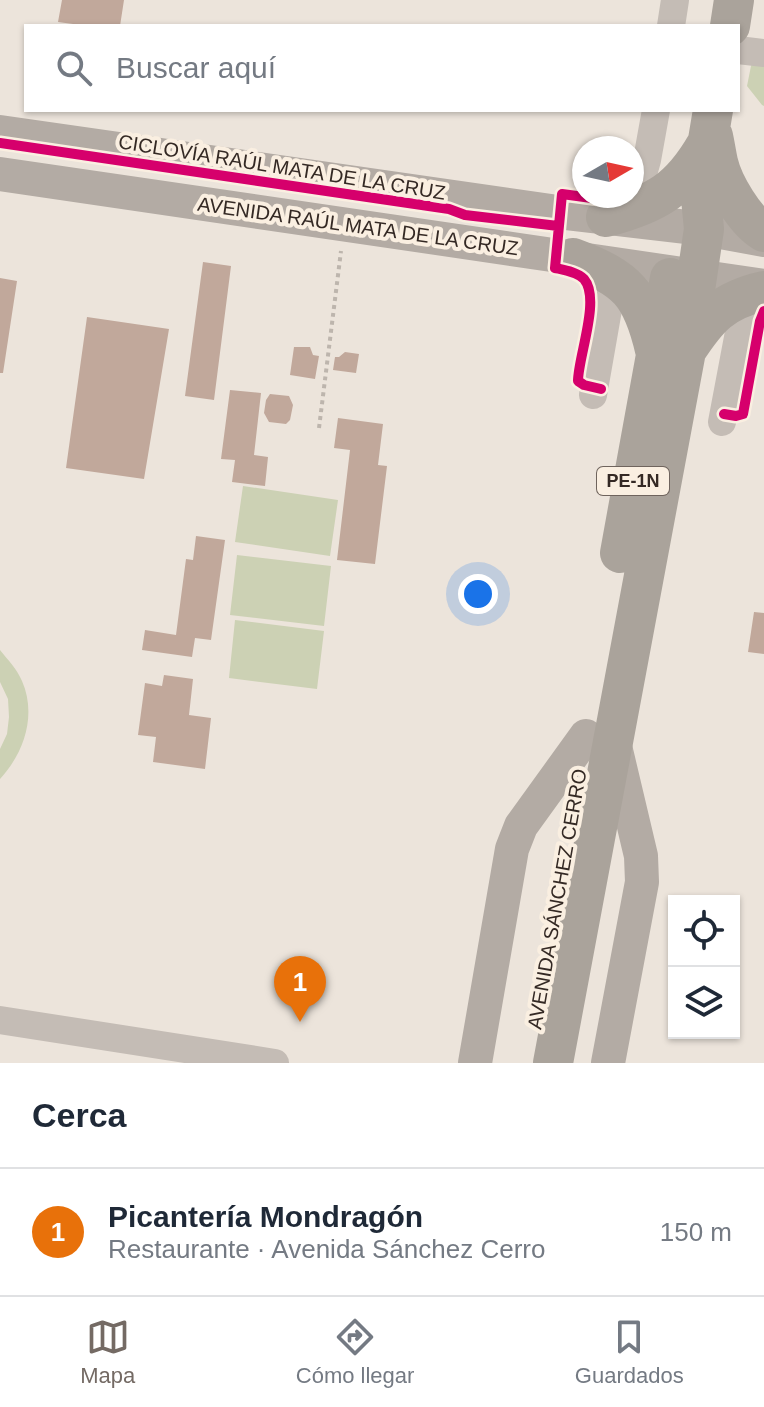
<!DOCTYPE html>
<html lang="es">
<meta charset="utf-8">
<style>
:root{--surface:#fff;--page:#f2f2f3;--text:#1f2937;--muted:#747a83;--line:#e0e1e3;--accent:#746a64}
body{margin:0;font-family:Arial,sans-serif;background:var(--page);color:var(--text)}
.controls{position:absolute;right:24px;bottom:24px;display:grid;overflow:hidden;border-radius:0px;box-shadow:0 2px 6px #0004}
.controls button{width:72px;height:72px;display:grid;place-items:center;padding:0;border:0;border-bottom:2px solid var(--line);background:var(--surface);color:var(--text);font:40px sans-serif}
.compass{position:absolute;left:572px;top:136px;width:72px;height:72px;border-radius:50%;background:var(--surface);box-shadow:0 2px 6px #0004;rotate:81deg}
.you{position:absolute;left:478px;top:594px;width:28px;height:28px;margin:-20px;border:6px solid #fff;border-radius:50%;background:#1a73e8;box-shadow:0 0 0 12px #1a73e833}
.badge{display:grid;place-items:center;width:52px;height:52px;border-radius:50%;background:var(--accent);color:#fff;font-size:26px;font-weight:700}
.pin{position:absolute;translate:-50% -66px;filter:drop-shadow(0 2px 4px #0008)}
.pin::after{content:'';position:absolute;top:42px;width:28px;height:24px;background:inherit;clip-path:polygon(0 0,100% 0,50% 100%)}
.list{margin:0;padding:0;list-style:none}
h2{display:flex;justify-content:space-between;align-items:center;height:104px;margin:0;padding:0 32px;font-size:34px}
h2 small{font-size:26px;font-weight:400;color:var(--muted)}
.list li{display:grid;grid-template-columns:52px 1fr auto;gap:24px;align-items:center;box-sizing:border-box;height:128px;padding:0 32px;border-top:2px solid var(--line)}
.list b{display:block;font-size:30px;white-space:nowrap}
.list p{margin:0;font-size:26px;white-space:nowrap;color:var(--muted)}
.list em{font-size:26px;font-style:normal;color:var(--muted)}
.icon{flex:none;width:44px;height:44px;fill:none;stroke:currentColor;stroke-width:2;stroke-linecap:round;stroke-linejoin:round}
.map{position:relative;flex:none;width:764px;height:1063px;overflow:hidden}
.search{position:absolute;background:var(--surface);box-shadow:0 2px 6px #0004;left:24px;right:24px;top:24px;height:88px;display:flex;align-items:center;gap:20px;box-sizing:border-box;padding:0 28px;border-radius:0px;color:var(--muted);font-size:30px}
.sheet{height:232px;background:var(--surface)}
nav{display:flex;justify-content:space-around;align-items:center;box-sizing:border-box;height:112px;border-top:2px solid var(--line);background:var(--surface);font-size:22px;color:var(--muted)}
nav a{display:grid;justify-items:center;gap:4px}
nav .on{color:var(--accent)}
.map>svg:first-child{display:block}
</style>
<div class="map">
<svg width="764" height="1063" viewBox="0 0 764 1063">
<rect width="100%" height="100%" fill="#ece4db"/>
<path fill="#ccd1b4" d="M 752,61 L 764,63 L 764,106 L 762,105 L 747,86 Z
M 243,486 L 338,500 L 330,556 L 235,542 Z
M 237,555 L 331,566 L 324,626 L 230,615 Z
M 235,620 L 324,631 L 317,689 L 229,678 Z
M 0,650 C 8,660 17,669 22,681 C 37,715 24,753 0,779 L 0,749 L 7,734 L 9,717 L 8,699 L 0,682 Z"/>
<path fill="#c1a89b" d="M 62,0 L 124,0 L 120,26 L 88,26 L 58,22 Z
M 203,262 L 231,266 L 214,400 L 185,396 Z
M 0,278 L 17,281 L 3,373 L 0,373 Z
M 87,317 L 169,329 L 144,479 L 66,468 Z
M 294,347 L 310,347 L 313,355 L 319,356 L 315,379 L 290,375 Z
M 345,352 L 359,354 L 356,373 L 333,370 L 335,357 L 339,357 Z
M 230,390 L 261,393 L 254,455 L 268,457 L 265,486 L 232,482 L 235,460 L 221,459 Z
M 270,394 L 289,396 L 293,405 L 290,420 L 286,424 L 269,422 L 264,413 L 266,400 Z
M 338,418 L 383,424 L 378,465 L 387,466 L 375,564 L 337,560 L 350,450 L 334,448 Z
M 196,536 L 225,540 L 211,640 L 195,638 L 192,657 L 142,650 L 145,630 L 176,635 L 186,559 L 193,560 Z
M 754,612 L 764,613 L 764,654 L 748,652 Z
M 164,675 L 193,679 L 189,715 L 211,718 L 205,769 L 153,762 L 156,737 L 138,735 L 145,683 L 162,686 Z"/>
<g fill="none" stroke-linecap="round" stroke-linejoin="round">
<path stroke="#bdb5ad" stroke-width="4" stroke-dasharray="4 4" stroke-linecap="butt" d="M 319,428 L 341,251"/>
<path stroke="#c4bcb5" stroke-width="28" d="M 671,26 L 675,0
M 738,50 L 764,53
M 633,210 L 647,160 L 656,110
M 593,395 L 614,275
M 722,422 L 746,295
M 0,1020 L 275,1063"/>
<path stroke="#b3aba4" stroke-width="34" d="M 0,132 L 558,212 L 704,229 L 764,240
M 0,174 L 764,286
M 475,1063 L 512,849 L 521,826 L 586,736
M 608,1063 L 642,882 L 641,856 L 614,742"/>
<path stroke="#aaa39b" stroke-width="40" d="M 730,26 L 734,0
M 713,136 C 715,145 716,153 718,162 C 723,184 745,221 764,232
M 606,217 C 656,204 680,190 706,145
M 573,258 C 627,278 642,294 655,350
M 686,351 C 708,317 723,300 764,291
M 620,553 L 670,278
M 553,1063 L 686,351 L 704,229 L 700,188 L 713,110"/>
<g stroke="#faefe1" stroke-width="15">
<path id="cycleway" d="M 0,143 L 449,209 L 465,215 L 558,226
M 601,389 L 584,385 L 578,381 C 578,357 601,299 584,279 C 577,272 564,270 555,268 L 562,194 L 599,199 L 608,196
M 724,414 L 736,416 L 743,414 L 760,321 L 764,311"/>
</g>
<use href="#cycleway" stroke="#d6006c" stroke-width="10"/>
</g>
<g text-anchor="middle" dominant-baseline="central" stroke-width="8" stroke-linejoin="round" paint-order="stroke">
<rect fill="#faefe1" stroke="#6f645d" stroke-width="2" x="597" y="467" width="72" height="28" rx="6"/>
<g font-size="18" font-weight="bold" fill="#342924">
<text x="633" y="481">PE-1N</text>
</g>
<g font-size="20" fill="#342924" stroke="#faefe1">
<text transform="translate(282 167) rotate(9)">CICLOVÍA RAÚL MATA DE LA CRUZ</text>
<text transform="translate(358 226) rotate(8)">AVENIDA RAÚL MATA DE LA CRUZ</text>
<text transform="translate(557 899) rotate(-80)">AVENIDA SÁNCHEZ CERRO</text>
</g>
</g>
</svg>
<div class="controls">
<button><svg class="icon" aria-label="locate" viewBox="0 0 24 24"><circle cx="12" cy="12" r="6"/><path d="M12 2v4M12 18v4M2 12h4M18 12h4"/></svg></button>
<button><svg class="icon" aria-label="layers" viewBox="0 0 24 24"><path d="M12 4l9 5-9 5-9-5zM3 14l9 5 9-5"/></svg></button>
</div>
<svg class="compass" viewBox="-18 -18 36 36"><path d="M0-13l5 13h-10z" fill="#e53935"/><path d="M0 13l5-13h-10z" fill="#747a83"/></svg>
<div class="you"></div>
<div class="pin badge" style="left:300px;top:1022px;background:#e8710a">1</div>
<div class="search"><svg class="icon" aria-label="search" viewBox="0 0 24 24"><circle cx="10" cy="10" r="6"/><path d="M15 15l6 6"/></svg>Buscar aquí</div>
</div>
<section class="sheet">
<h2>Cerca<small></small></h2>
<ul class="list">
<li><span class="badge" style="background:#e8710a">1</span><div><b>Picantería Mondragón</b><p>Restaurante · Avenida Sánchez Cerro</p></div><em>150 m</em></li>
</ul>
</section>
<nav>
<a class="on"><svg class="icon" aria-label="map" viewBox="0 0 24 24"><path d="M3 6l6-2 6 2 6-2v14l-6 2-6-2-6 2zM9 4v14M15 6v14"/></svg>Mapa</a>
<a><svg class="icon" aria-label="directions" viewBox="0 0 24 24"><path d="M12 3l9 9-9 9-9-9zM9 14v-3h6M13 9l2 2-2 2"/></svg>Cómo llegar</a>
<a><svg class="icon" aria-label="saved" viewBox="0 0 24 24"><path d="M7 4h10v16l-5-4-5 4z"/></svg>Guardados</a>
</nav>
